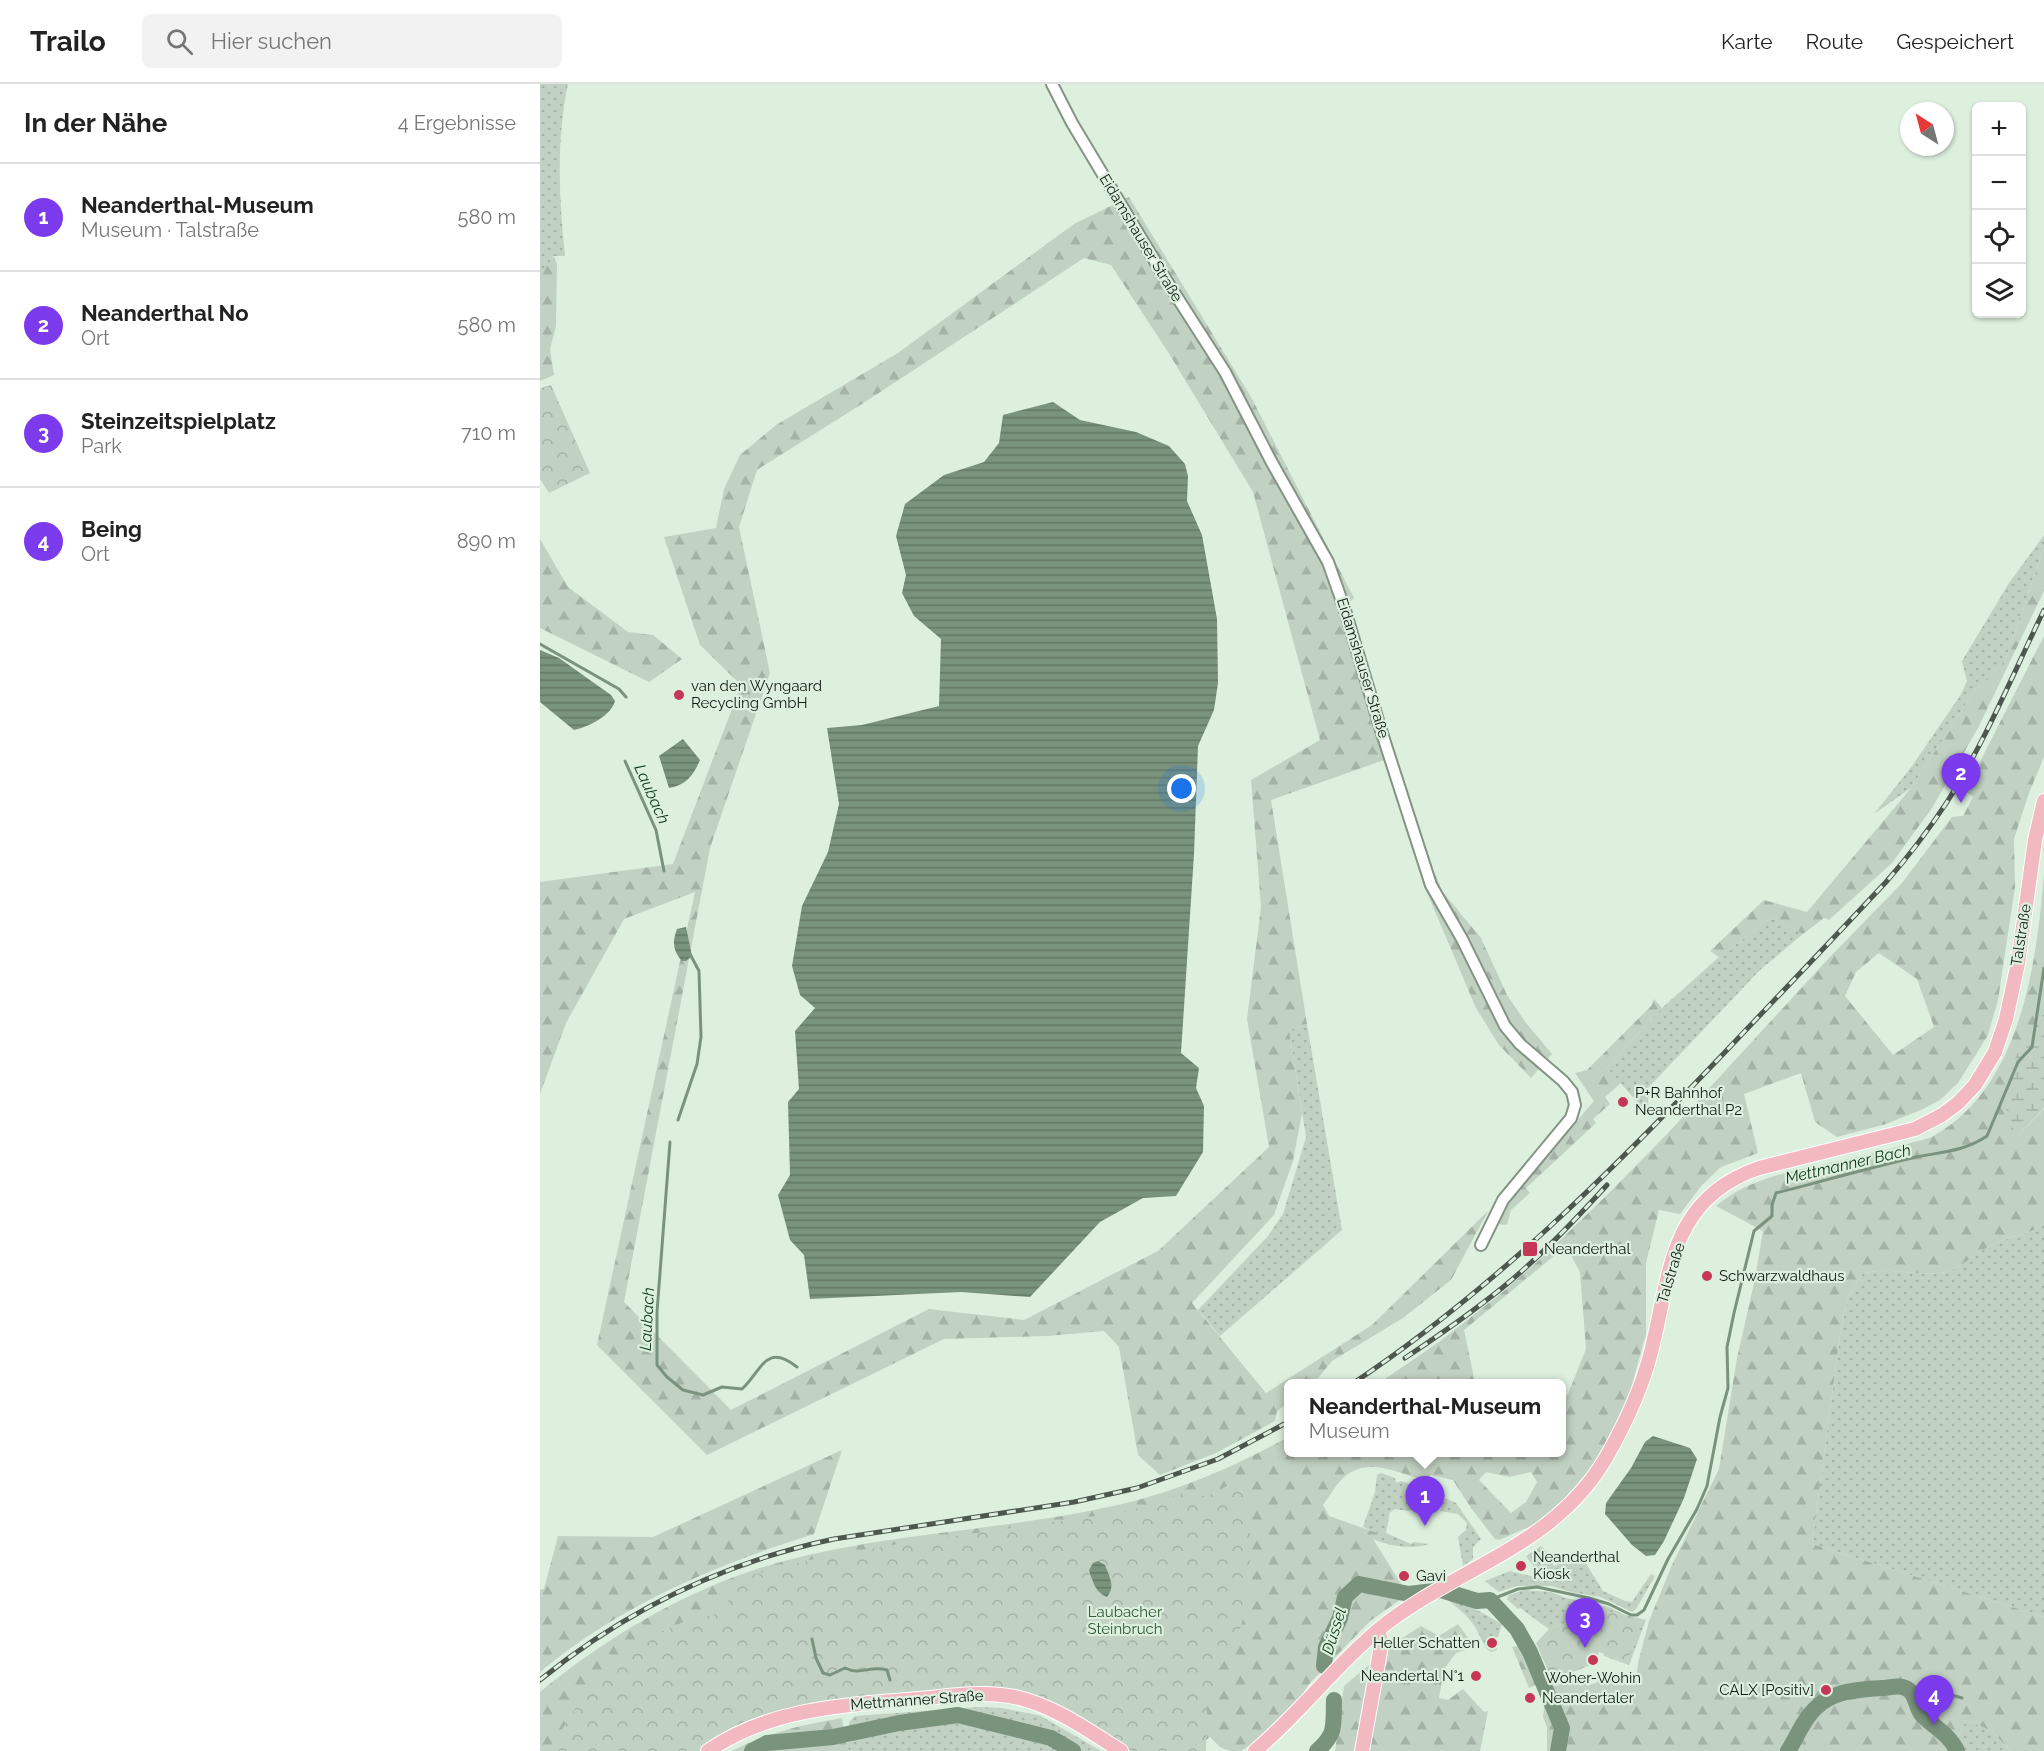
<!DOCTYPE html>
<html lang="de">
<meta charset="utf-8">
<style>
:root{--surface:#fff;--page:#f2f2f2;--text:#222;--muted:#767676;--line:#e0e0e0;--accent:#7c3aed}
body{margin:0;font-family:Raleway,sans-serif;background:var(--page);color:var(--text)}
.controls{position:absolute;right:18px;top:18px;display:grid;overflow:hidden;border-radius:9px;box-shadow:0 2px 4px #0004}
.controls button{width:54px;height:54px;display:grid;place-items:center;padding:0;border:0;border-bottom:2px solid var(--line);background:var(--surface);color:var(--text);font:30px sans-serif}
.compass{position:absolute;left:1360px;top:18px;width:54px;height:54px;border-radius:50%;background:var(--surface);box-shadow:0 2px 4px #0004;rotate:324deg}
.you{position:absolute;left:642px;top:705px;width:21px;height:21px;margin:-15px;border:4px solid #fff;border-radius:50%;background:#1a73e8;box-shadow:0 0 0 9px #1a73e833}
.badge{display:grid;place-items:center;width:39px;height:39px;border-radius:50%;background:var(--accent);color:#fff;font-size:20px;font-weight:700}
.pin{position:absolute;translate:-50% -50px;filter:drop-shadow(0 2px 3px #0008)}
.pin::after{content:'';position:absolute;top:32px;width:21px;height:18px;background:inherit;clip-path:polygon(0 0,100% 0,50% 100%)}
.popup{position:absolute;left:744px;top:1295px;width:282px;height:78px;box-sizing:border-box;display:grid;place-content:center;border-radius:9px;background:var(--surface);filter:drop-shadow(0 2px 4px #0005);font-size:20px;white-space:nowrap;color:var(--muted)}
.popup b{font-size:22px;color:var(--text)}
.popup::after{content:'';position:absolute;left:50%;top:100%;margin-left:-12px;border:12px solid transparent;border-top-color:var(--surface)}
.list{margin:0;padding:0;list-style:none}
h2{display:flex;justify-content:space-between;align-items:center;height:78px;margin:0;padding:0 24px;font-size:26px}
h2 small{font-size:20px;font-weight:400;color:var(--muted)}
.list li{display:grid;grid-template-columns:39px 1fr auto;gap:18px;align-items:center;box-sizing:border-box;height:108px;padding:0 24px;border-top:2px solid var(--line)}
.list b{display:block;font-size:22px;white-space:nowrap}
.list p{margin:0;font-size:20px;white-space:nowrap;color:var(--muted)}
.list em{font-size:20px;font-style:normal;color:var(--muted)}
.icon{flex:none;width:33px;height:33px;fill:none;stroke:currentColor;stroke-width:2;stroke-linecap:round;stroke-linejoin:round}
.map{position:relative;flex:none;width:1504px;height:1667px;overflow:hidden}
header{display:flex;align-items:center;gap:36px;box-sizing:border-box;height:84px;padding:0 30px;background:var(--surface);border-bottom:2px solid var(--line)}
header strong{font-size:28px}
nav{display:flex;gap:33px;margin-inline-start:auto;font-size:21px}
.search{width:420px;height:54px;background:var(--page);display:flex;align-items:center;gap:15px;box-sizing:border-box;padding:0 21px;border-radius:9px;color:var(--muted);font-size:22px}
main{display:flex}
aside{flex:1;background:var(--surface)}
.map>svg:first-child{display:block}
</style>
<header>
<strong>Trailo</strong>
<div class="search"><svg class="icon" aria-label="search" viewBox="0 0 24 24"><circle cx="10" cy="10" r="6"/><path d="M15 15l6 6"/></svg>Hier suchen</div>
<nav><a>Karte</a><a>Route</a><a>Gespeichert</a></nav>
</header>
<main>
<aside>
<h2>In der Nähe<small>4 Ergebnisse</small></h2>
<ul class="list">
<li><span class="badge">1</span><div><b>Neanderthal-Museum</b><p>Museum · Talstraße</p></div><em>580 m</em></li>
<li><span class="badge">2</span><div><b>Neanderthal No</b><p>Ort</p></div><em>580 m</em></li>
<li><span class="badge">3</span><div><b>Steinzeitspielplatz</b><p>Park</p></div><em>710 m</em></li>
<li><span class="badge">4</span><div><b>Being</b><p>Ort</p></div><em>890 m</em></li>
</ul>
</aside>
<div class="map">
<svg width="1504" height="1667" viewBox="0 0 1504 1667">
<defs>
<pattern id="grass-dots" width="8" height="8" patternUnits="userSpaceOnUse" patternTransform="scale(1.5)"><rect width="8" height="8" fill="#c1d1c2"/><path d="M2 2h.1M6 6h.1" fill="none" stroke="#a5b3a6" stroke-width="1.8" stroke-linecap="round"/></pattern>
<pattern id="forest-firs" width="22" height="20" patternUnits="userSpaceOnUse" patternTransform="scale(1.5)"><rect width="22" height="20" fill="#c1d1c2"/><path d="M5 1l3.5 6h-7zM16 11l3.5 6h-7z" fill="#a5b3a6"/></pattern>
<pattern id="wetland-marsh" width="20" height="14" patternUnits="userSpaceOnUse" patternTransform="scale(1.5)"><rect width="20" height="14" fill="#c1d1c2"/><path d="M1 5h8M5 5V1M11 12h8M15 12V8" fill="none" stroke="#a5b3a6"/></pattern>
<pattern id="park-crowns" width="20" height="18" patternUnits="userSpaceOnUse" patternTransform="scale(1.5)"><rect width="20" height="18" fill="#c1d1c2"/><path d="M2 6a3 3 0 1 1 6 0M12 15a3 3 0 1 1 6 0" fill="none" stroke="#a5b3a6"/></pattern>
<pattern id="water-rules" width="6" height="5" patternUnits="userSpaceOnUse" patternTransform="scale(1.5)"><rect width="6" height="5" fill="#7a937d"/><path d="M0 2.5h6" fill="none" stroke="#637765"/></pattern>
</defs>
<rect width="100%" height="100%" fill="#ddf0de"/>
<path fill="url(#grass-dots)" d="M 0,0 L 28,0 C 16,56 19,115 25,172 L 13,172 L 0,197 Z
M 1504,451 L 1504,464 L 1465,577 L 1435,606 L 1371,704 L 1334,730 L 1372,682 L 1420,612 L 1427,597 L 1422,577 L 1469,499 Z
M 1231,834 L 1263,850 L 1220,886 L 1108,1004 L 1113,1009 L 1108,1014 L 1109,1027 L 1107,1029 L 1067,984 L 1122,924 L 1179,873 Z
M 767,940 L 802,1146 L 680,1252 L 658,1226 L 728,1152 L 743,1130 L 766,1053 L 749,946 Z
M 1504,1140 L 1504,1533 L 1272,1460 L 1301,1244 L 1307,1216 L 1322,1190 C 1347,1182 1374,1192 1400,1189 C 1418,1188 1432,1171 1448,1163 C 1466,1153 1487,1152 1504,1140 Z
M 841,1389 L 855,1394 L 856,1399 L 861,1397 L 874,1401 L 876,1406 L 879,1408 L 881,1423 L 868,1427 L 855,1425 L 850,1428 L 846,1449 L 871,1460 L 873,1458 L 889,1460 C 871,1466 849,1462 833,1455 L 839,1450 L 823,1443 L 835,1408 L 837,1391 Z
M 905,1414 L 916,1419 L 941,1455 L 933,1463 L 933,1475 L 923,1482 L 918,1453 L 926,1446 L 927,1439 L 918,1430 L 900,1427 Z
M 1001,1462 L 1006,1467 L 1014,1482 L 1040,1470 L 1063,1507 L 1085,1517 L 1092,1518 L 1111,1490 L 1115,1492 L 1096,1525 L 1092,1528 L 1061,1513 L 1031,1508 L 1012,1502 L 976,1502 L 959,1508 L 945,1497 L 970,1487 L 998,1494 L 994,1483 L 986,1472 Z
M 984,1506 L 1011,1508 L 1026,1514 L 1069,1523 L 1085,1531 L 1106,1536 L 1089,1581 L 1064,1572 L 1064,1570 L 1086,1578 L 1100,1538 L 1055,1527 L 1009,1545 L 980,1524 L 978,1525 L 967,1515 L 969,1511 Z
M 908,1516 C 927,1518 945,1531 962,1540 L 958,1553 L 954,1554 L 957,1566 L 951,1568 C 942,1563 940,1548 933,1540 C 926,1530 917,1524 908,1516 Z
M 439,1623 L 462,1624 L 501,1632 L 561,1667 L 309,1667 L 306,1659 L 314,1657 L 309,1638 L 315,1632 Z
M 1426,1636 L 1452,1647 L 1470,1667 L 1426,1667 L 1417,1656 Z"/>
<path fill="url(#forest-firs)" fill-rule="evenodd" d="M 589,113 L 711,313 L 814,514 L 800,528 L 844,676 L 731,716 L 767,940 L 749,946 L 762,1029 L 753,1077 L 734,1131 L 652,1219 L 726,1309 L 832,1241 L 948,1127 L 911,1196 L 863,1234 L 792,1277 L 774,1299 L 748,1300 L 748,1319 L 737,1327 L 735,1337 L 676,1369 L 620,1391 L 598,1371 L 579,1263 L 564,1247 L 507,1252 L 404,1255 L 167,1371 L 57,1261 L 155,808 L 84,835 L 26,939 L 0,1010 L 0,798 L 133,780 L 201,601 L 160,561 L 124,453 L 176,444 L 184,405 L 200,371 L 236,341 L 358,269 L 534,140 ZM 544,174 L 571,181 L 628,268 L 713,408 L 780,656 L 711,696 L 721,823 L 707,935 L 729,1063 L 618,1167 L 484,1236 L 389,1225 L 191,1326 L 84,1218 L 170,764 L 230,589 L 199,443 L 217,386 L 322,320 Z
M 14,172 L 17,180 L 16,242 L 10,265 L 14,291 L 0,297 L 0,197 L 6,183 Z
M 0,455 L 28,503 L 88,548 L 113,551 L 142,575 L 109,598 L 0,544 Z
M 1504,464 L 1504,507 L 1438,644 L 1392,724 L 1352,779 L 1289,836 L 1284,834 L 1263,850 L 1231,834 L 1179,873 L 1170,867 L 1224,816 L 1267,828 L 1371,704 L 1435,606 L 1465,577 Z
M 1504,552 L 1504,673 L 1489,709 L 1474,755 L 1475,803 L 1458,916 L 1448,951 L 1418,999 L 1400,1016 L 1381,1026 L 1346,1040 L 1297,1053 L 1275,1038 L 1261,989 L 1204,1010 L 1218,1069 L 1181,1083 L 1162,1101 L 1140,1130 L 1119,1126 L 1106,1179 L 1106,1250 L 1088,1315 L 1067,1360 L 1052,1383 L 1018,1422 L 996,1440 L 959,1456 L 955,1455 L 931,1424 L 913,1396 L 891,1391 L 881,1396 C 856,1387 826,1373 803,1394 C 795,1402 789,1413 783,1421 L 789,1432 L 840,1450 L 833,1455 L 863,1503 L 864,1513 L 830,1537 L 769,1600 L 757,1619 L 718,1656 L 701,1667 L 690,1667 L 680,1663 L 670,1653 L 664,1658 L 666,1665 L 662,1667 L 595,1667 L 499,1616 L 302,1616 L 175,1657 L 161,1667 L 0,1667 L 0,1608 C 62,1557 134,1513 211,1487 C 326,1449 450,1449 568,1423 C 631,1410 692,1384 748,1353 L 748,1368 L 1022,1368 L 1022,1316 L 1028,1310 L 1046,1265 L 1040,1188 L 1026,1162 L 924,1246 L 935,1299 L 839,1299 L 899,1258 L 964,1207 L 1008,1168 L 1069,1109 L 1128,1049 L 1288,875 L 1362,799 L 1412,733 L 1423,732 L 1433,713 L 1425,707 ZM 1339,869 L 1377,895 L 1394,943 L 1353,971 L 1305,912 L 1316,888 ZM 946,1388 L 969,1393 L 991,1388 L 997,1398 L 986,1418 L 971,1429 L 939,1396 Z
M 1504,789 L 1504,929 L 1477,970 L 1479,1050 L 1504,1025 L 1504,1140 C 1487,1152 1466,1153 1448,1163 C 1432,1171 1418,1188 1400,1189 C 1374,1192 1347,1182 1322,1190 L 1307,1216 L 1301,1244 L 1272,1460 L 1504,1533 L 1504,1667 L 1470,1667 L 1452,1647 L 1426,1636 L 1417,1656 L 1426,1667 L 1007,1667 L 1007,1643 L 1003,1633 L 1005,1617 L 1014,1611 L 1011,1603 L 1043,1592 L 1047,1602 L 1077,1590 L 1097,1589 L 1098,1579 L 1109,1537 L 1132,1481 L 1179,1385 L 1197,1274 L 1215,1195 L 1223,1147 L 1176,1122 C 1208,1094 1253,1087 1294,1078 C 1321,1072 1347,1066 1374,1058 C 1381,1056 1389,1055 1395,1051 C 1481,1002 1497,878 1504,789 Z
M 896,791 L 902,807 L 941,854 L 967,911 L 986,939 L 1012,970 L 991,994 L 959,961 L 936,924 L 882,797 Z
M 1114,915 L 1122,924 L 1067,984 L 1081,999 L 1065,1013 L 1070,1020 L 1053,1035 L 1056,1039 L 986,1104 L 990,1109 L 971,1126 L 967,1141 L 955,1140 L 969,1116 L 1054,1017 L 1035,989 L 1047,986 L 1112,921 Z
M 302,1366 L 274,1450 C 175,1481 80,1521 0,1588 L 0,1506 L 4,1505 L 18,1452 L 113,1453 Z
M 918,1540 L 935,1563 L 916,1569 L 904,1585 L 899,1614 L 908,1616 L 923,1605 L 944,1628 L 948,1627 L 940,1667 L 795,1667 L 804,1602 L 856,1558 L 881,1542 L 899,1552 Z
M 981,1561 L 999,1600 L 989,1604 L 972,1563 Z
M 302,1634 L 306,1659 L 309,1667 L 192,1667 C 227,1648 263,1641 302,1634 Z"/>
<path fill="url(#wetland-marsh)" d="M 1504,929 L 1504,1024 L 1479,1050 L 1466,1038 L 1469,991 L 1477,970 Z"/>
<path fill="url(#park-crowns)" d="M 11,301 L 50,389 L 9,409 L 0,395 L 0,307 L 1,304 Z
M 703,1394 L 711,1455 L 710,1482 L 702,1538 L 695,1560 L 677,1588 L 667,1620 L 666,1667 L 591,1667 L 568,1654 L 558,1643 L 542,1636 L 528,1627 L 439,1604 L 278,1617 L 237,1627 L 210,1639 L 161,1667 L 8,1667 L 56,1593 L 106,1556 L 145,1537 L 162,1531 L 172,1532 L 184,1524 L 189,1516 L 189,1497 L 274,1475 L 352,1461 L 584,1428 L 614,1420 L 652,1405 L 665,1413 Z
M 1055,1527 L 1067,1527 L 1101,1538 L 1086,1578 L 1059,1568 L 1053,1580 L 1012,1596 L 996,1559 L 1009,1545 Z"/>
<path fill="url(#water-rules)" d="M 513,318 L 540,336 L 596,348 L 629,362 L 645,380 L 648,392 L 647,417 L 662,451 L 677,535 L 678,599 L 674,626 L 658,662 L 654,770 L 641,969 L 659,984 L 656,1004 L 664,1022 L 663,1068 L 636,1112 L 603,1114 L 560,1138 L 490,1213 L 421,1208 L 270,1215 L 264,1171 L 250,1156 L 238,1111 L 250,1091 L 248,1018 L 259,1005 L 255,947 L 275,924 L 260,911 L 252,882 L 262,822 L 288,768 L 299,720 L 287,644 L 322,641 L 399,622 L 401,555 L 374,532 L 362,509 L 366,491 L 356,452 L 365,420 L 404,391 L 444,378 L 459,359 L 463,331 Z
M 0,566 L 19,574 L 71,611 L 75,617 C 71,632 48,643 34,646 L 0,618 Z
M 143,655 L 160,676 C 153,692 146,701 129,704 L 119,672 Z
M 146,843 L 152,872 L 146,877 L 142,877 C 133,867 132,858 137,845 Z
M 1113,1352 L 1150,1364 L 1157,1375 L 1144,1414 L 1124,1457 L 1115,1471 L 1106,1472 L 1092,1461 L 1065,1430 L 1066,1419 L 1091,1384 L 1105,1358 Z
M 558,1477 L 565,1481 C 569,1492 576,1502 567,1513 C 555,1508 553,1498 549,1486 L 553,1479 Z"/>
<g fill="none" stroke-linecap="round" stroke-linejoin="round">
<path stroke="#7a937d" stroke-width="3" d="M 0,560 L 79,605 L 86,613
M 85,677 L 116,746 L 124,787
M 138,1036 L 157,980 L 161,953 L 159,887 L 150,870
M 130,1058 L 117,1228 L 117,1281 L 127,1293 L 143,1306 L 163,1311 L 182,1303 L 202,1305 C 222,1287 225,1258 257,1283
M 950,1516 L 978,1505 L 997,1503 L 1049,1514 L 1069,1520 L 1091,1531 L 1097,1531 L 1104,1526 L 1128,1475 L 1157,1425 L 1167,1402 L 1180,1333 L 1188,1304 L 1187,1263 L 1194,1229 L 1214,1147 L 1232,1132 L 1232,1121 L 1236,1109 C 1283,1097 1329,1084 1376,1073 C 1402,1068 1425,1067 1447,1052 L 1478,978 L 1492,963 L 1504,884
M 272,1555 L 276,1574 L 283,1589 L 290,1591 L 305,1584 C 321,1592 329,1581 347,1586 L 350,1596
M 1404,1611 L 1408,1610 L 1422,1614
M 1377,1623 C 1389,1623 1394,1622 1402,1613"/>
<path stroke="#7a937d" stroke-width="16" d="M 784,1582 L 786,1563 L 800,1534 L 805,1513 L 819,1500 L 869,1510 L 901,1506 L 937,1517 L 950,1516 L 977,1545 L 990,1568 L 1022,1644 L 1018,1667
M 212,1667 L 227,1659 L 293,1653 L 359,1639 L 418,1631 L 511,1654 L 533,1667
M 777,1667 C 797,1649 793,1642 794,1616
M 1248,1667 C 1254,1658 1258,1648 1264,1639 C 1283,1607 1310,1606 1344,1604 C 1353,1603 1362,1600 1370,1607 C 1377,1614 1376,1624 1382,1631 C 1394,1643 1410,1651 1417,1667"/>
<g stroke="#839484" stroke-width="14">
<path id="minor" d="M 512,0 L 532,39 L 628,199 L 685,288 L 731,377 L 788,478 L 804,523 L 840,643 L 891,801 L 922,855 L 965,942 L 980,960 L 1023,997 L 1032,1008 L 1035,1021 L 1031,1034 L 963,1116 L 941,1161"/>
</g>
<g stroke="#fff" stroke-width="16">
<path id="major" d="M 168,1667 C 230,1624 306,1621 379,1615 C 411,1612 447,1606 479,1614 C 516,1623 549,1647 581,1667
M 715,1667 C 759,1630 794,1583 838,1546 C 913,1484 1014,1465 1067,1372 C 1085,1340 1102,1304 1111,1268 C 1131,1189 1129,1115 1219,1084 L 1375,1045 L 1402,1031 L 1418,1019 L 1435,1001 L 1455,968 L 1466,935 L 1478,879 L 1495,756 L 1504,717
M 822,1667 L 840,1568 L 841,1556 L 838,1547"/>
</g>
<use href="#minor" stroke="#fff" stroke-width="10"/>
<use href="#major" stroke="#f2b9c1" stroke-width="14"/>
<g stroke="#4d574e" stroke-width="5">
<path id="rail" d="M 865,1274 C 898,1252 931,1229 962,1204 C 1000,1173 1034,1137 1067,1101
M 812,1300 C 953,1206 1071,1088 1187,966 C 1240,910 1293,855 1346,798 C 1368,773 1388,747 1407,718 C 1445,658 1473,590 1504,526
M 0,1596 C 86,1526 185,1478 294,1455 L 534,1418 L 597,1404 L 678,1375 L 748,1338"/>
</g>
<use href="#rail" stroke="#ddf0de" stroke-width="3" stroke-dasharray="9" stroke-linecap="butt"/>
</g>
<g fill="#c63657" stroke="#ddf0de" stroke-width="2">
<circle cx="139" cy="611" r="6"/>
<circle cx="1083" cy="1018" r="6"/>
<rect x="982" y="1157" width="16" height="16" rx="3"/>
<circle cx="1167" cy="1192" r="6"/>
<circle cx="981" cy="1482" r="6"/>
<circle cx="864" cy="1492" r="6"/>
<circle cx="952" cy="1559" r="6"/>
<circle cx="1053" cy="1576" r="6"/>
<circle cx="936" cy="1592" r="6"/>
<circle cx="1286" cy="1606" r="6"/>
<circle cx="990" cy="1614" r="6"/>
</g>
<g text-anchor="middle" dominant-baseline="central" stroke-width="4.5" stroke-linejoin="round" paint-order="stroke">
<g font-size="15" fill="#141a14" stroke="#ddf0de">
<text transform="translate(601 154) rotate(59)">Eidamshauser Straße</text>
<text transform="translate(823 584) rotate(73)">Eidamshauser Straße</text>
<text transform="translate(1481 851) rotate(-81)">Talstraße</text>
<text transform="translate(1131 1189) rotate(-73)">Talstraße</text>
<text transform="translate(377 1616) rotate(-4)">Mettmanner Straße</text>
</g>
<g font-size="15" fill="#141a14" stroke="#ddf0de" text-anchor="start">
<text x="151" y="602">van den Wyngaard<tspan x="151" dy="17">Recycling GmbH</tspan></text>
<text x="1095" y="1009">P+R Bahnhof<tspan x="1095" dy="17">Neanderthal P2</tspan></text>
<text x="1004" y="1165">Neanderthal</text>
<text x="1179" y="1192">Schwarzwaldhaus</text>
<text x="993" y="1473">Neanderthal<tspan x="993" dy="17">Kiosk</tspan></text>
<text x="876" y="1492">Gavi</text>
<text x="940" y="1559" text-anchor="end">Heller Schatten</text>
<text x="924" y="1592" text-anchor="end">Neandertal N°1</text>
<text x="1053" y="1594" text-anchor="middle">Woher-Wohin</text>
<text x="1274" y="1606" text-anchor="end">CALX [Positiv]</text>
<text x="1002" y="1614">Neandertaler</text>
</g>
<g font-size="15" fill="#305836" stroke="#ddf0de">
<text x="585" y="1528">Laubacher<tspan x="585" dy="17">Steinbruch</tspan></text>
</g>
<g font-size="16" font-style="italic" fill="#0f3818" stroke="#ddf0de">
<text transform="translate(112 710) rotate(66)">Laubach</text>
<text transform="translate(1308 1080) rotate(-13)">Mettmanner Bach</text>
<text transform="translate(107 1235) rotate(-87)">Laubach</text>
<text transform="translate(794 1547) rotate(-73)">Düssel</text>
</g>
</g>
</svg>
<div class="controls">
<button>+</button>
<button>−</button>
<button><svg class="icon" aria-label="locate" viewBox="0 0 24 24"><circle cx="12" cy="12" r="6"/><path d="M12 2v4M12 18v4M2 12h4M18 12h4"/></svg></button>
<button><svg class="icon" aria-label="layers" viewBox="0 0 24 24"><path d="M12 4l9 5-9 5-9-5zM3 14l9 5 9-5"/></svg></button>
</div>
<svg class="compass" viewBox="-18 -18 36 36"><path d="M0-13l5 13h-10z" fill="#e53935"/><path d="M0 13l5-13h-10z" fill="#767676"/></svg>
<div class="you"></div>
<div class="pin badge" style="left:885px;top:1442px">1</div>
<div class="popup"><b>Neanderthal-Museum</b>Museum</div>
<div class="pin badge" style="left:1421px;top:719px">2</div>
<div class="pin badge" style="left:1045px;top:1564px">3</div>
<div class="pin badge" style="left:1394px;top:1641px">4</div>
</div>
</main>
